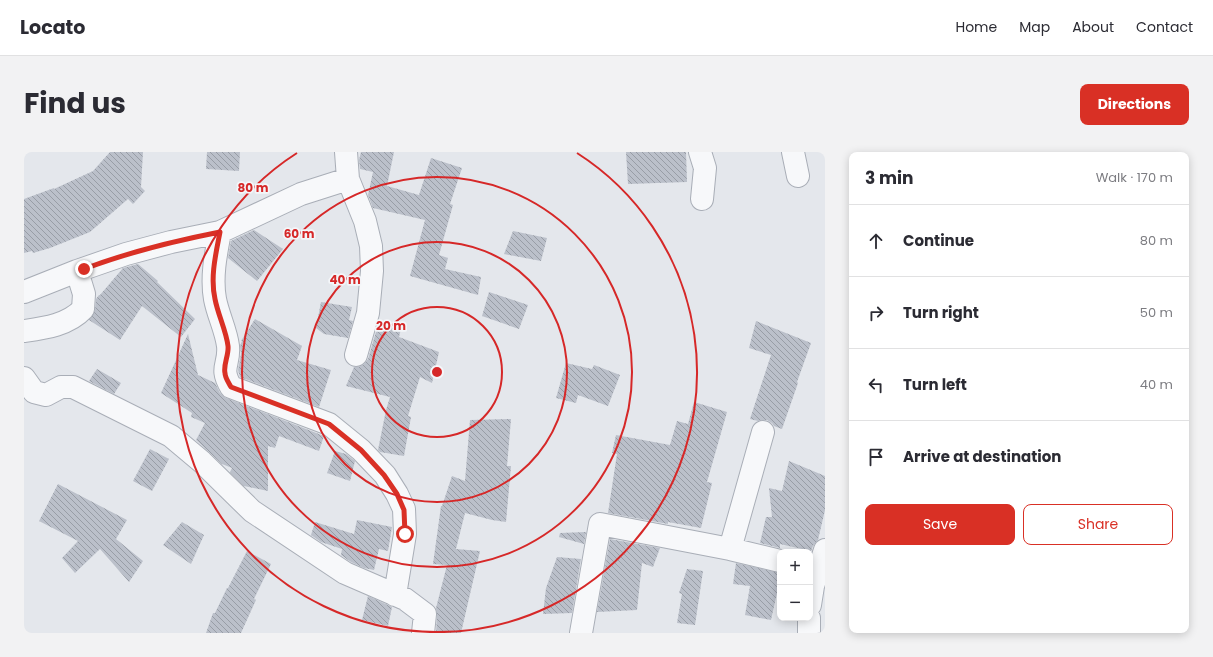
<!DOCTYPE html>
<meta charset="utf-8">
<style>
:root{--surface:#fff;--page:#f2f2f3;--text:#2b2b33;--muted:#7c7c81;--line:#e1e1e2;--accent:#d93025}
body{margin:0;font-family:Poppins,sans-serif;background:var(--page);color:var(--text)}
.controls{position:absolute;right:12px;bottom:12px;display:grid;overflow:hidden;border-radius:8px;box-shadow:0 2px 10px #0003}
.controls button{width:36px;height:36px;display:grid;place-items:center;padding:0;border:0;border-bottom:1px solid var(--line);background:var(--surface);color:var(--text);font:20px sans-serif}
.stop{position:absolute;width:12px;height:12px;margin:-9px;border:3px solid #d93025;border-radius:50%;background:#fff}
.stop.end{background:#d93025;border-color:#fff;box-shadow:0 1px 4px #0008}
.list{margin:0;padding:0;list-style:none}
h2{display:flex;justify-content:space-between;align-items:center;height:52px;margin:0;padding:0 16px;font-size:17px}
h2 small{font-size:13px;font-weight:400;color:var(--muted)}
.list li{display:grid;grid-template-columns:26px 1fr auto;gap:12px;align-items:center;box-sizing:border-box;height:72px;padding:0 16px;border-top:1px solid var(--line)}
.list b{display:block;font-size:15px;white-space:nowrap}
.list em{font-size:13px;font-style:normal;color:var(--muted)}
.actions{display:flex;gap:8px;padding:12px 16px}
.actions a{flex:1;padding:9px 0;border:1px solid var(--accent);border-radius:8px;text-align:center;font-size:14px;color:var(--accent)}
.actions .main{background:var(--accent);color:#fff}
.icon{flex:none;width:22px;height:22px;fill:none;stroke:currentColor;stroke-width:2;stroke-linecap:round;stroke-linejoin:round}
.map{position:relative;flex:none;width:801px;height:481px;overflow:hidden;border-radius:8px}
header{display:flex;align-items:center;gap:24px;box-sizing:border-box;height:56px;padding:0 20px;background:var(--surface);border-bottom:1px solid var(--line)}
header strong{font-size:19px}
nav{display:flex;gap:22px;margin-inline-start:auto;font-size:14px}
.intro{display:flex;align-items:center;justify-content:space-between;box-sizing:border-box;height:96px;padding:0 24px}
h1{margin:0;font-size:28px}
.button{padding:10px 18px;border-radius:8px;background:var(--accent);color:#fff;font-size:14px;font-weight:700}
main{display:flex;gap:24px;padding:0 24px}
aside{flex:1;background:var(--surface);border-radius:8px;box-shadow:0 2px 10px #0003}
.map>svg:first-child{display:block}
</style>
<header>
<strong>Locato</strong>
<nav><a>Home</a><a>Map</a><a>About</a><a>Contact</a></nav>
</header>
<div class="intro"><h1>Find us</h1><a class="button">Directions</a></div>
<main>
<div class="map">
<svg width="801" height="481" viewBox="0 0 801 481">
<defs>
<pattern id="building-back-hatch" width="6" height="6" patternUnits="userSpaceOnUse"><rect width="6" height="6" fill="#bbc0ca"/><path d="M-1 5l2 2M0 0l6 6M5-1l2 2" fill="none" stroke="#989da6"/></pattern>
</defs>
<rect width="100%" height="100%" fill="#e4e7ec"/>
<path fill="url(#building-back-hatch)" d="M 86,0 L 119,0 L 117,35 L 121,39 L 109,52 L 104,47 L 66,80 L 26,96 L 9,101 L 8,99 L 0,101 L 0,47 L 30,36 L 30,37 L 69,19 Z
M 183,0 L 216,0 L 215,19 L 182,17 Z
M 337,0 L 370,0 L 363,34 L 395,43 L 407,6 L 438,16 L 426,52 L 429,53 L 415,103 L 424,106 L 421,117 L 457,125 L 454,143 L 386,124 L 401,68 L 349,56 L 344,43 L 349,20 L 336,17 L 335,8 Z
M 602,0 L 662,0 L 663,30 L 604,32 Z
M 230,78 L 259,97 L 233,129 L 204,106 L 207,89 Z
M 489,79 L 523,86 L 517,109 L 480,102 Z
M 114,112 L 134,129 L 133,130 L 171,167 L 157,185 L 118,154 L 96,188 L 65,168 L 71,158 L 72,147 L 75,143 L 76,143 L 99,116 Z
M 465,140 L 504,153 L 495,177 L 458,164 Z
M 297,150 L 328,155 L 325,168 L 329,169 L 324,186 L 300,182 L 292,176 Z
M 231,167 L 278,194 L 273,208 L 307,218 L 295,255 L 216,225 L 214,218 L 217,202 L 216,194 L 218,189 L 217,189 Z
M 732,169 L 787,191 L 773,230 L 774,231 L 758,277 L 750,274 L 748,271 L 743,268 L 734,269 L 726,267 L 747,203 L 725,196 Z
M 354,173 L 377,177 L 375,185 L 415,200 L 408,231 L 396,225 L 384,264 L 387,265 L 380,304 L 356,300 L 354,298 L 362,258 L 366,245 L 322,234 L 330,215 L 335,215 L 340,212 L 344,207 Z
M 164,182 L 174,223 L 191,231 L 196,241 L 202,246 L 300,284 L 295,299 L 255,284 L 251,296 L 244,294 L 244,339 L 220,334 L 206,320 L 208,316 L 198,312 L 172,288 L 181,271 L 167,265 L 168,261 L 137,241 Z
M 542,211 L 568,217 L 570,213 L 596,223 L 584,254 L 554,243 L 552,251 L 532,246 Z
M 73,217 L 97,231 L 90,242 L 65,229 Z
M 670,250 L 703,260 L 683,330 L 688,331 L 677,376 L 644,370 L 644,372 L 584,361 L 593,302 L 588,301 L 592,283 L 646,293 L 653,269 L 664,272 Z
M 487,267 L 483,314 L 487,314 L 482,370 L 468,368 L 441,361 L 432,397 L 456,399 L 437,481 L 412,481 L 413,463 L 412,456 L 423,413 L 409,412 L 417,354 L 418,354 L 428,324 L 441,329 L 446,268 Z
M 126,297 L 145,307 L 128,339 L 109,329 Z
M 311,299 L 322,302 L 331,309 L 326,329 L 303,321 Z
M 765,309 L 801,324 L 801,358 L 794,388 L 789,394 L 787,399 L 756,392 L 756,396 L 736,391 L 742,365 L 748,365 L 745,336 L 758,339 Z
M 34,332 L 103,368 L 92,387 L 119,409 L 105,430 L 76,397 L 51,421 L 38,406 L 54,389 L 15,369 Z
M 333,368 L 368,375 L 364,399 L 355,397 L 350,418 L 340,416 L 327,410 L 317,403 L 318,397 L 297,390 L 287,383 L 291,370 L 330,382 Z
M 158,370 L 180,383 L 167,412 L 139,393 Z
M 562,380 L 560,392 L 535,385 L 536,381 Z
M 586,387 L 636,396 L 629,415 L 618,411 L 613,458 L 573,460 Z
M 223,399 L 247,412 L 230,447 L 232,448 L 217,481 L 182,481 L 189,461 L 191,461 L 203,436 L 204,436 Z
M 533,405 L 557,407 L 548,461 L 519,462 L 522,436 Z
M 712,411 L 756,421 L 756,442 L 753,441 L 747,468 L 721,463 L 726,434 L 709,432 Z
M 663,417 L 679,419 L 671,473 L 653,471 L 658,442 L 655,441 Z
M 344,444 L 368,455 L 364,474 L 338,468 Z"/>
<g fill="none" stroke-linecap="round" stroke-linejoin="round">
<g stroke="#a9aeb7" stroke-width="24">
<path id="minor" d="M 676,0 L 681,16 L 678,47
M 769,0 L 774,24
M 324,27 L 341,69 L 347,94 L 348,119 L 344,161 L 332,203
M 196,80 C 192,101 187,125 191,147 C 194,163 202,178 204,194 C 206,213 195,215 207,235 L 305,272 L 337,298 L 361,323 L 373,342 L 380,357 L 381,382 L 371,443
M 0,140 L 53,119 L 102,102 L 147,90 L 196,80 L 277,42 L 324,27 L 322,0
M 0,179 C 21,176 44,173 59,157 L 60,142 L 53,119
M 0,226 L 10,240 L 22,243 L 37,235 L 49,235 L 147,284 L 178,310 L 228,359 L 321,421 L 381,447 L 401,462 L 399,481
M 706,397 L 739,280
M 786,453 L 789,434 L 801,398
M 557,481 L 576,372 L 706,397 L 756,409
M 785,481 L 785,466"/>
</g>
<use href="#minor" stroke="#f7f8fa" stroke-width="22"/>
</g>
<g fill="none" stroke-linecap="round" stroke-linejoin="round">
<path stroke="#d93025" stroke-width="5" d="M 60,117 C 105,100 150,89 196,80 C 192,101 186,125 191,147 C 194,163 202,178 204,194 C 205,203 199,213 201,221 C 201,226 205,231 207,235 L 305,272 L 337,298 L 360,323 L 373,342 L 380,358 L 381,382"/>
</g>
<g fill="none" stroke="#d62828" stroke-width="2">
<circle cx="413" cy="220" r="65"/>
<circle cx="413" cy="220" r="130"/>
<circle cx="413" cy="220" r="195"/>
<path d="M553 1A260 260 0 1 1 273 1"/>
</g>
<circle cx="413" cy="220" r="6" fill="#d62828" stroke="#f4f6f9" stroke-width="2"/>
<g font-size="12" text-anchor="middle" font-weight="bold" fill="#d62828" stroke="#f4f6f9" stroke-width="3.5" stroke-linejoin="round" paint-order="stroke">
<text x="229" y="40">80 m</text>
<text x="275" y="86">60 m</text>
<text x="321" y="132">40 m</text>
<text x="367" y="178">20 m</text>
</g>
</svg>
<div class="controls">
<button>+</button>
<button>−</button>
</div>
<div class="stop" style="left:381px;top:382px"></div>
<div class="stop end" style="left:60px;top:117px"></div>
</div>
<aside>
<h2>3 min<small>Walk · 170 m</small></h2>
<ul class="list">
<li><svg class="icon" aria-label="ahead" viewBox="0 0 24 24"><path d="M12 20V5M6 11l6-6 6 6"/></svg><div><b>Continue</b></div><em>80 m</em></li>
<li><svg class="icon" aria-label="right" viewBox="0 0 24 24"><path d="M7 20v-9h11M14 6l5 5-5 5"/></svg><div><b>Turn right</b></div><em>50 m</em></li>
<li><svg class="icon" aria-label="left" viewBox="0 0 24 24"><path d="M17 20v-9H6M10 6l-5 5 5 5"/></svg><div><b>Turn left</b></div><em>40 m</em></li>
<li><svg class="icon" aria-label="arrive" viewBox="0 0 24 24"><path d="M6 21V4h12l-3 4 3 4H6"/></svg><div><b>Arrive at destination</b></div></li>
</ul>
<div class="actions"><a class="main">Save</a><a>Share</a></div>
</aside>
</main>
